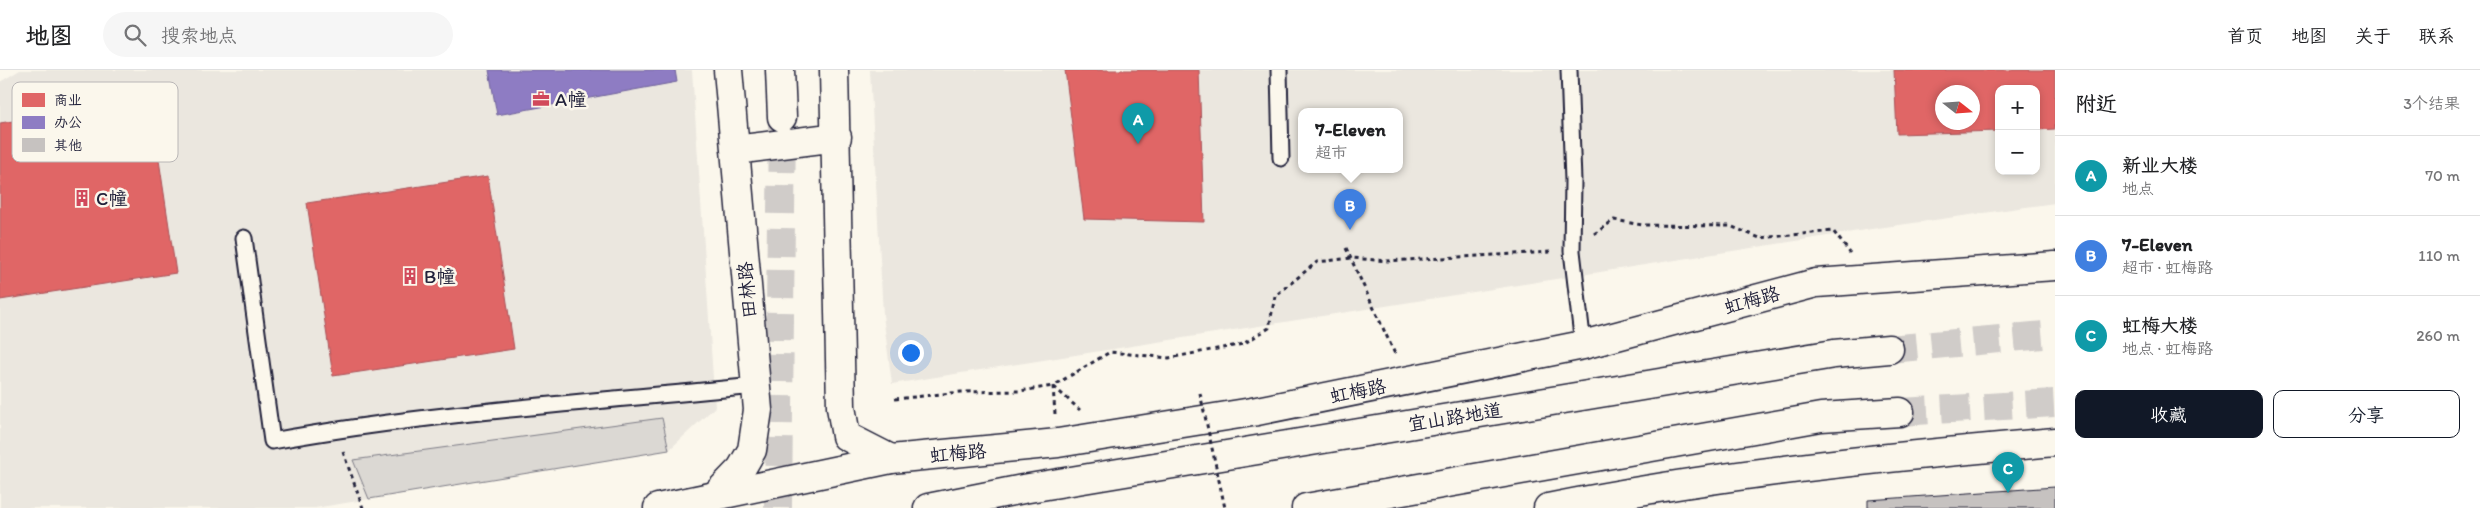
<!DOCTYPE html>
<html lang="zh">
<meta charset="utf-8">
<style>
:root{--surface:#fff;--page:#f6f6f6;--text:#202124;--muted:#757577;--line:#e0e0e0;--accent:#111827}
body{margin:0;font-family:Itim,"LXGW WenKai TC",sans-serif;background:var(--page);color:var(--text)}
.controls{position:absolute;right:15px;top:15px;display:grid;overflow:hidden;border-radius:10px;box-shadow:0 2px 8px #0003}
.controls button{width:45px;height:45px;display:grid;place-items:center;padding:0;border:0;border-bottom:1px solid var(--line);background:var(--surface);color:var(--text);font:25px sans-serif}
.compass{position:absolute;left:1935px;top:15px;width:45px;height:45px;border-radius:50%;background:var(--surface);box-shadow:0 2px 8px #0003;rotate:107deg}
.you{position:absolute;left:910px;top:282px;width:18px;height:18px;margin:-12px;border:4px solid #fff;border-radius:50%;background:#1a73e8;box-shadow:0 0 0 8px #1a73e833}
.badge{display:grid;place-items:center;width:32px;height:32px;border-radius:50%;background:var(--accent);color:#fff;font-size:16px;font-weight:700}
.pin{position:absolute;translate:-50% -41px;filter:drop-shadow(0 1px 2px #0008)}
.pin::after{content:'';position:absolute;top:26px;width:18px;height:15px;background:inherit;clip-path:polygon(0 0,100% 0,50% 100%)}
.popup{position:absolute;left:1298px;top:38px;width:105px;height:65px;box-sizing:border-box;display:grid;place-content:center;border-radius:10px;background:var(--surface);filter:drop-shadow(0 1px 4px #0005);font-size:16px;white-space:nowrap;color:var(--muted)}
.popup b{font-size:19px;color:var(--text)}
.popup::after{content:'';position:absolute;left:50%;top:100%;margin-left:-10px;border:10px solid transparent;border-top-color:var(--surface)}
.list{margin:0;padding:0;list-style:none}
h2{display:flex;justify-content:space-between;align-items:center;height:65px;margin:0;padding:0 20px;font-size:21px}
h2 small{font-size:16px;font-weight:400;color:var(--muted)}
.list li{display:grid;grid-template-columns:32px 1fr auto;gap:15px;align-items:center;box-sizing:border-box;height:80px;padding:0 20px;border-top:1px solid var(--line)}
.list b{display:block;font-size:19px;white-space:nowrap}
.list p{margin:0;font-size:16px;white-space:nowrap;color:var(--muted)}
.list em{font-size:16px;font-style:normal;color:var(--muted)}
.actions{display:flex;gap:10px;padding:15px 20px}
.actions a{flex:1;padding:11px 0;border:1px solid var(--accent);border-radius:10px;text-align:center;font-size:18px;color:var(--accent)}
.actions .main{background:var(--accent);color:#fff}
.icon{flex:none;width:28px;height:28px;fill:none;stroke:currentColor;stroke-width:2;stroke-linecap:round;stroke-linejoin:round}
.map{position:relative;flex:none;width:2055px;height:438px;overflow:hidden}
header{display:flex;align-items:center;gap:30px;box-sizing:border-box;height:70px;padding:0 25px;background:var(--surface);border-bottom:1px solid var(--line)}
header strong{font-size:24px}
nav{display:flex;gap:28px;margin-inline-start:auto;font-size:18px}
.search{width:350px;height:45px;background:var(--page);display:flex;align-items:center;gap:12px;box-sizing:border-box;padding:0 18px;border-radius:28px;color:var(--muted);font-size:19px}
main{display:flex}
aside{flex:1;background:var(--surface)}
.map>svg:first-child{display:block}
</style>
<header>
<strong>地图</strong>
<div class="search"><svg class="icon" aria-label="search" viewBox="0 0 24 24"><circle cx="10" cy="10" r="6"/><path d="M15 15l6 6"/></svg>搜索地点</div>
<nav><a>首页</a><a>地图</a><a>关于</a><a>联系</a></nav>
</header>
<main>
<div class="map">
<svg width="2055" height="438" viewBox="0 0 2055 438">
<rect width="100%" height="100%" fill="#fbf7ec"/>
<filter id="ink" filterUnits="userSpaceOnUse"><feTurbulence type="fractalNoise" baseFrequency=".02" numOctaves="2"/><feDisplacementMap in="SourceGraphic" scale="10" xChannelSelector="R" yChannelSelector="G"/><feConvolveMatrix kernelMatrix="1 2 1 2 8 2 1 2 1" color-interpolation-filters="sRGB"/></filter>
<g filter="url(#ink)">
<path fill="#ebe7df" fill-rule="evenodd" d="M 20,0 L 692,0 L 715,337 L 669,380 L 315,438 L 0,438 L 0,12 Z
M 870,0 L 2055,0 L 2055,133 L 1878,158 L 892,314 L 883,245 ZM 1999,19 L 2036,19 L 2036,101 L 1999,101 ZM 1942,22 L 1972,22 L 1972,52 L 1942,52 ZM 1301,41 L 1399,41 L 1399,99 L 1301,99 Z"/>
<path fill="#dbd8d3" stroke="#7e7d87" d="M 662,348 L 669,380 L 369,429 L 353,390 Z"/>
<path fill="#e06666" stroke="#a75259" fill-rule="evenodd" d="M 1065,0 L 1199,0 L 1204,152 L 1084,149 Z
M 1894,0 L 2055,0 L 2055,59 L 2036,60 L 2036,19 L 1999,19 L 1999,61 L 1897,64 ZM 1942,22 L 1972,22 L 1972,52 L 1942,52 Z
M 150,30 L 176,203 L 0,230 L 0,53 Z
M 488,106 L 514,279 L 333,306 L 307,133 Z"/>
<path fill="#8e7cc3" stroke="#6e619a" d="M 489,0 L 675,0 L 677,12 L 497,45 Z"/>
<path fill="#c6c2c0" stroke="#22223b" d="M 2055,417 L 2055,438 L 1868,438 L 1868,430 Z"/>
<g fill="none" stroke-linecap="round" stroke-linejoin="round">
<path stroke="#d0ccc9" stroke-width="28" stroke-dasharray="28 14" stroke-linecap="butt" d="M 778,438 L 782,50"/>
<path stroke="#d0ccc9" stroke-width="28" stroke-dasharray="28 14" stroke-linecap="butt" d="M 1889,279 L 2055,264
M 1900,342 L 2055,333"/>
<g stroke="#22223b" stroke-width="19">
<path id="service" d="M 1279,0 L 1281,88
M 1569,0 L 1573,111 L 1572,181 L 1583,275
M 244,168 L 272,371 C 432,342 594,332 756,316"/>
</g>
<g stroke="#22223b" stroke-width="31">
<path id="tertiary" d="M 780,0 L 782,47
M 834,0 L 841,337 L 846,366 L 891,389
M 735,80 L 837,67
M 715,426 L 741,399 L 752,380 L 758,340 L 728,0"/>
</g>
<g stroke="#22223b" stroke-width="31">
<path id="primary" d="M 658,438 L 891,389 L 1058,373 L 1252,342 L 1583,275 L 1816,213 L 2055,196
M 1548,438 C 1716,404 1885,387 2055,372"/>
</g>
<g stroke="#22223b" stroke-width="31">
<path id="trunk" d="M 928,438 L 1023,419 L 1834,284 L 1889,279
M 1306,438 L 1821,347 L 1900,342"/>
</g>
<path stroke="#22223b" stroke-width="3" stroke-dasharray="4 4" stroke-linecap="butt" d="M 1594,164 L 1614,150 L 1642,155 L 1730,156 L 1760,168 L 1833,161 L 1850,183
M 1346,178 L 1395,284
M 895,329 L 961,322 L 1020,321 L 1053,316 L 1080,340
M 1055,344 L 1053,316 L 1110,282 L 1169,288 L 1243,274 L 1269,258 L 1275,226 L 1317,192 L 1352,188 L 1387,191 L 1551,182
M 343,382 L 363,438"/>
<use href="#service" stroke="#fbf7ec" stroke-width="15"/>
<use href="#tertiary" stroke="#fbf7ec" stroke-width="28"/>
<use href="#primary" stroke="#fbf7ec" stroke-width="28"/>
<use href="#trunk" stroke="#fbf7ec" stroke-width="28"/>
<path stroke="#22223b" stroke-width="3" stroke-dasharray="4 4" stroke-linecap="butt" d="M 1200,323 L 1225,438"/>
</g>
</g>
<defs>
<g id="office-bare" transform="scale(1.35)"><path d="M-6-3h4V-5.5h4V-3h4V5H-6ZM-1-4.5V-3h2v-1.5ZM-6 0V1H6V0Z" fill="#d1495b" stroke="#fbf7ec" stroke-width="2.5" paint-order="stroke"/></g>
<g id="building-bare" transform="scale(1.35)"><path d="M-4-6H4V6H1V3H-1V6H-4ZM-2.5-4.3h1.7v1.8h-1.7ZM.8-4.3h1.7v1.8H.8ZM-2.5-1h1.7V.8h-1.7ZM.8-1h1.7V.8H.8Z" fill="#d1495b" stroke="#fbf7ec" stroke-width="2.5" paint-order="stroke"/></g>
</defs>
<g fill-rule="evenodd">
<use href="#office-bare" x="541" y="29"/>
<use href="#building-bare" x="82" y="128"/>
<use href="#building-bare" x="410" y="206"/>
</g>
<g text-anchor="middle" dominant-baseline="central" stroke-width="5" stroke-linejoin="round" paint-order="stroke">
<g font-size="19" fill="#22223b" stroke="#fbf7ec" text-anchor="start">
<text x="555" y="29">A幢</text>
<text x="96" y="128">C幢</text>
<text x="424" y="206">B幢</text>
</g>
<g font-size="19" fill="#22223b" stroke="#fbf7ec">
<text transform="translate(747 220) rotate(-95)">田林路</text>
<text transform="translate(1752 230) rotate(-15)">虹梅路</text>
<text transform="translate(1358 321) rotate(-11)">虹梅路</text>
<text transform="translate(1455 347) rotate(-9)">宜山路地道</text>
<text transform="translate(958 383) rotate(-5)">虹梅路</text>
</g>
</g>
<rect x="12" y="12" width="166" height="80" rx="8" fill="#fbf7ec" stroke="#bab7b7" stroke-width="1"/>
<rect x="22" y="23" width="23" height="14" fill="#e06666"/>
<rect x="22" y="46" width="23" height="13" fill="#8e7cc3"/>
<rect x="22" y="68" width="23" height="14" fill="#c6c2c0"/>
<g font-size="14" fill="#22223b">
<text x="54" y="35">商业</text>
<text x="54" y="57">办公</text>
<text x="54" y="80">其他</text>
</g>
</svg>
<div class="controls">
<button>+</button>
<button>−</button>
</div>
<svg class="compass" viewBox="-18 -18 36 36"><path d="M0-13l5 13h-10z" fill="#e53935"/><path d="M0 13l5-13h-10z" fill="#757577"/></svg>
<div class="you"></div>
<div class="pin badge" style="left:1138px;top:74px;background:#0f9aa8">A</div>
<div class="pin badge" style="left:1350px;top:160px;background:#3f7fe0">B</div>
<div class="popup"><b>7-Eleven</b>超市</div>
<div class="pin badge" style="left:2008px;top:423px;background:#0f9aa8">C</div>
</div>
<aside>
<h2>附近<small>3个结果</small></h2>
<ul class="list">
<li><span class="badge" style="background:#0f9aa8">A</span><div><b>新业大楼</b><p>地点</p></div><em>70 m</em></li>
<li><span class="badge" style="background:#3f7fe0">B</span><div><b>7-Eleven</b><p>超市 · 虹梅路</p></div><em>110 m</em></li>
<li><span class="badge" style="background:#0f9aa8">C</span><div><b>虹梅大楼</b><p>地点 · 虹梅路</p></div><em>260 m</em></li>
</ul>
<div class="actions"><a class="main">收藏</a><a>分享</a></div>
</aside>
</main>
